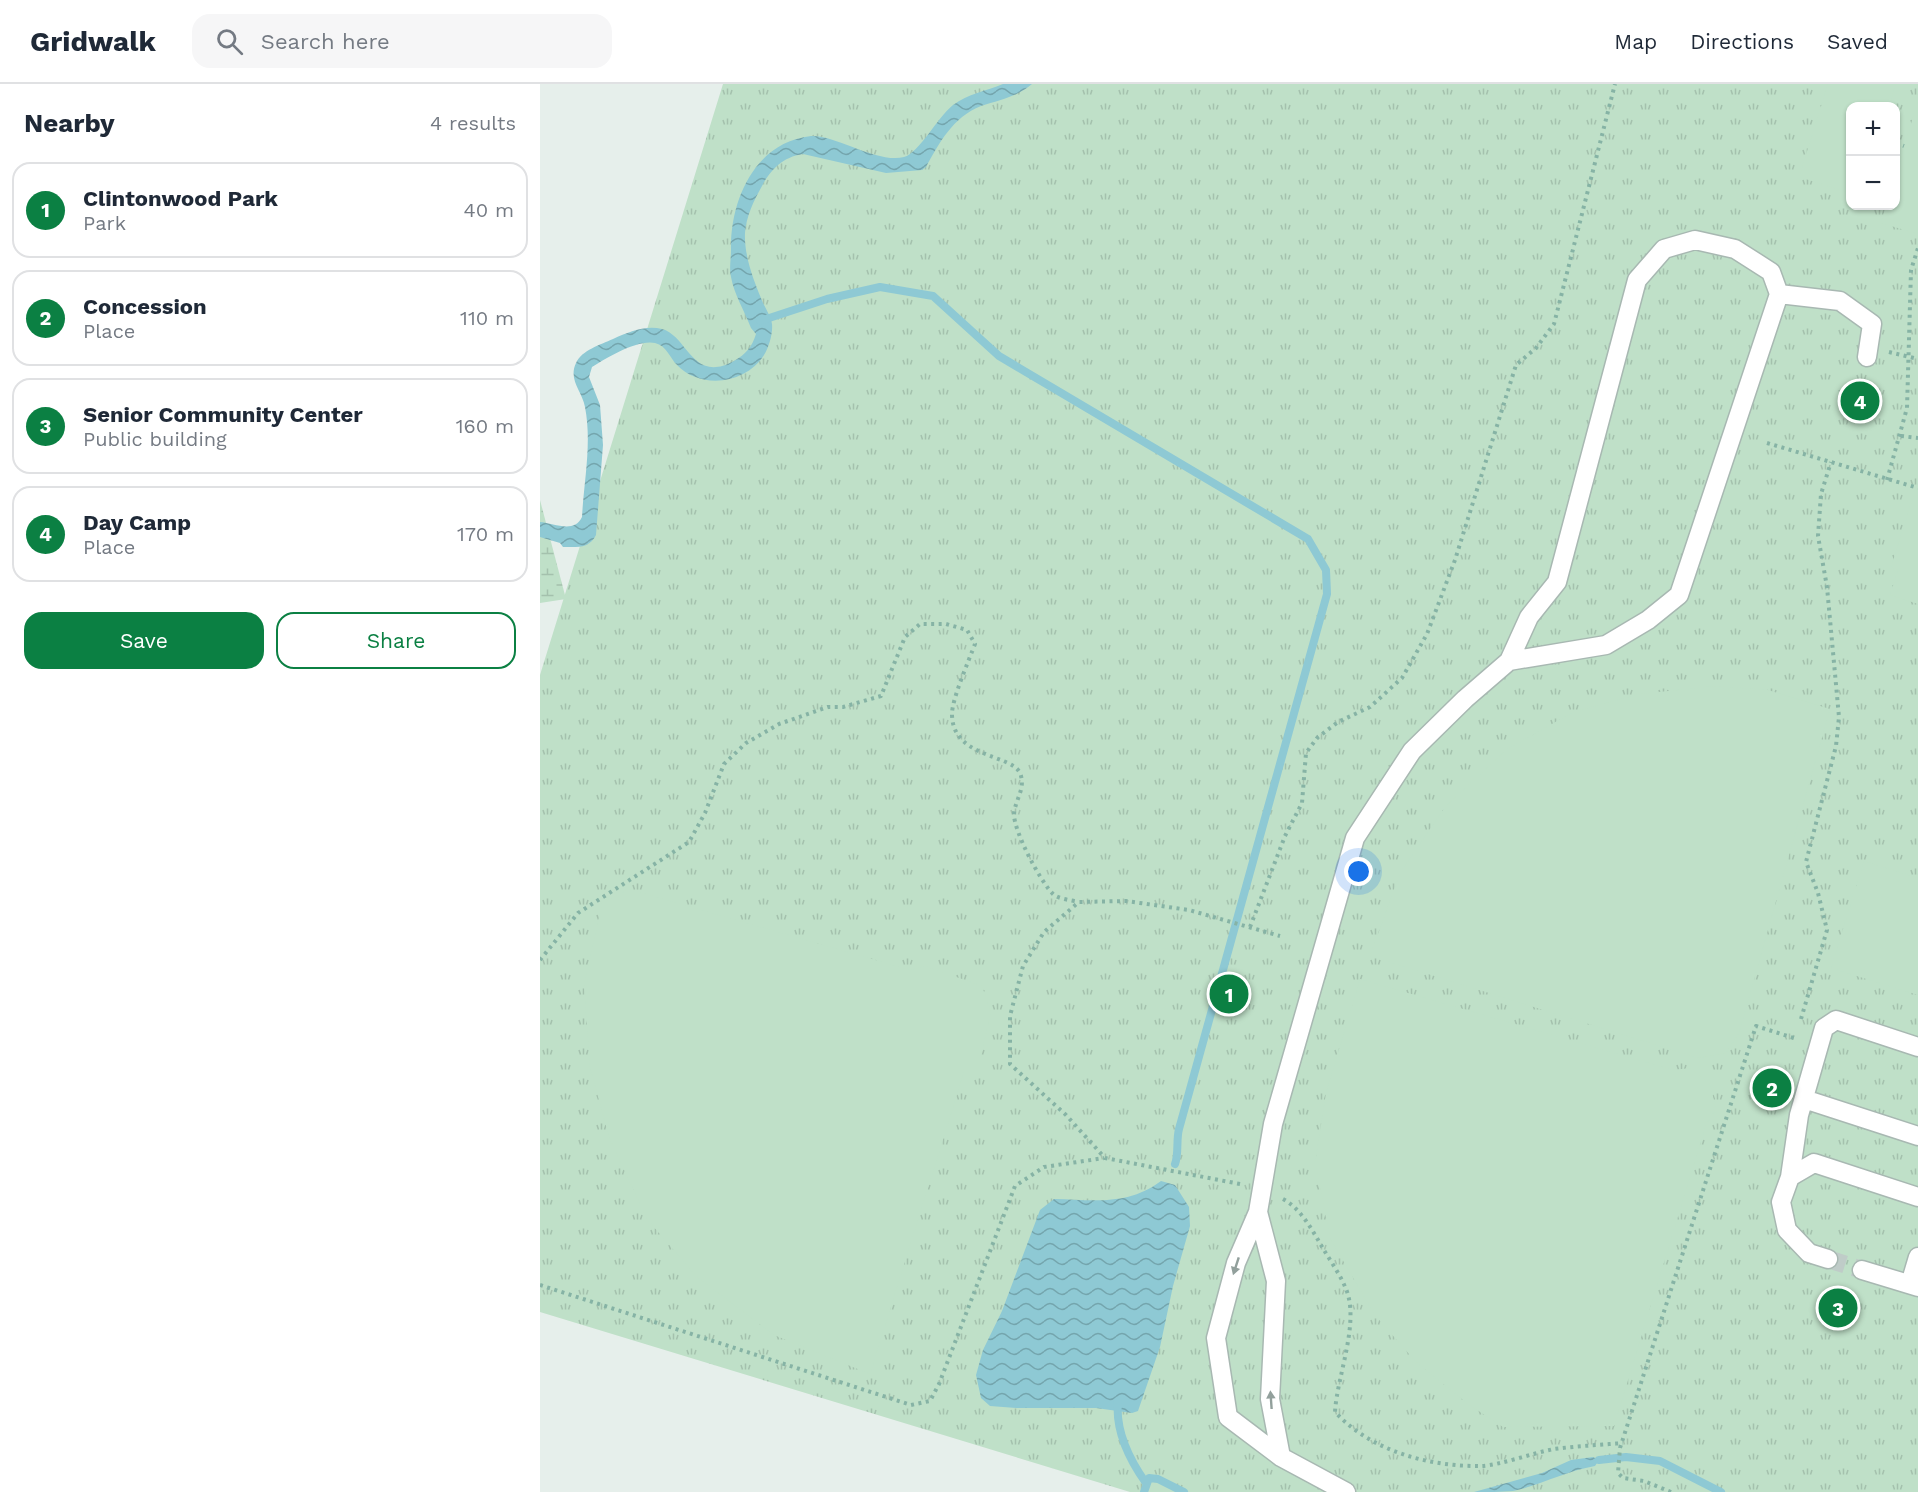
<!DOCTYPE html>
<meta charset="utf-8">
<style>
:root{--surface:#fff;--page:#f6f6f7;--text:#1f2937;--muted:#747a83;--line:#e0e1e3;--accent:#0b8043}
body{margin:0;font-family:"Work Sans",sans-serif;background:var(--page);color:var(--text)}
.controls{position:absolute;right:18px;top:18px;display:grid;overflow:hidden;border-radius:12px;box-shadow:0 2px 4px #0004}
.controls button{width:54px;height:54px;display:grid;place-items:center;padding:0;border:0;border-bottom:2px solid var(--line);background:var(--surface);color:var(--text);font:30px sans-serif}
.you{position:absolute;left:819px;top:788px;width:21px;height:21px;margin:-15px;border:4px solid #fff;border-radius:50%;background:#1a73e8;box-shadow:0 0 0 9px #1a73e833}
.badge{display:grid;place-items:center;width:39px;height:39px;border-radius:50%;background:var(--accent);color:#fff;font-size:20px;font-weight:700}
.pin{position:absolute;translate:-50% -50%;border:3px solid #fff;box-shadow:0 2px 6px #0006}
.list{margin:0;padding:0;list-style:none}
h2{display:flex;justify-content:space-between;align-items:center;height:78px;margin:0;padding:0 24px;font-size:26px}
h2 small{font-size:20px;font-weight:400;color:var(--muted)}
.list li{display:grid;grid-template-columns:39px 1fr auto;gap:18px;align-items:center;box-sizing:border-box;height:96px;margin:0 12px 12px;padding:0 12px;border:2px solid var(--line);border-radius:18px}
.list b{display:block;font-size:22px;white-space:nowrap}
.list p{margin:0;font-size:20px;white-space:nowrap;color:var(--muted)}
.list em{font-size:20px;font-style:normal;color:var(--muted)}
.actions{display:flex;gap:12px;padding:18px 24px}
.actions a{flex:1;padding:14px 0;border:2px solid var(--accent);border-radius:18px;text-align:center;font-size:21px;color:var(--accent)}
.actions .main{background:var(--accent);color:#fff}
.icon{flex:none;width:33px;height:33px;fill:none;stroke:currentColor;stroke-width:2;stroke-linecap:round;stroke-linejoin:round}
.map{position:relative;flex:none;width:1378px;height:1408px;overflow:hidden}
header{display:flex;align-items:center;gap:36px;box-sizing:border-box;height:84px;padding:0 30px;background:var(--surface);border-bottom:2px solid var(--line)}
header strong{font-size:28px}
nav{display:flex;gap:33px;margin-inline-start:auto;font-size:21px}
.search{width:420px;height:54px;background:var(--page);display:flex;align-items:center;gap:15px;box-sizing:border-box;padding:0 21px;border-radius:18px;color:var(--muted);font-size:22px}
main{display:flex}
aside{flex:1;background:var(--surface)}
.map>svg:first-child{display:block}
</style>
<header>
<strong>Gridwalk</strong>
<div class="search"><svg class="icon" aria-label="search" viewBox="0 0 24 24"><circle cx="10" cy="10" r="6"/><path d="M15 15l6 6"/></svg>Search here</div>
<nav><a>Map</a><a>Directions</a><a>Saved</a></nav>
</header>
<main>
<aside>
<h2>Nearby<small>4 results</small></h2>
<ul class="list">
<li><span class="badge">1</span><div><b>Clintonwood Park</b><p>Park</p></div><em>40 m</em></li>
<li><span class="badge">2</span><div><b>Concession</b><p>Place</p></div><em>110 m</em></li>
<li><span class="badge">3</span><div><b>Senior Community Center</b><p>Public building</p></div><em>160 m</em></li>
<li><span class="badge">4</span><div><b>Day Camp</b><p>Place</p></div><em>170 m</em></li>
</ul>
<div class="actions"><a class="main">Save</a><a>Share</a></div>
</aside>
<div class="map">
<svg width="1378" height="1408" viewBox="0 0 1378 1408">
<defs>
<pattern id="wetland-marsh" width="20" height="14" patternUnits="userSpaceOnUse" patternTransform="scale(1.5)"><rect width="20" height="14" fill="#bfe0c8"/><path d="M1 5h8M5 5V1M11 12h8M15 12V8" fill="none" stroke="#a4c1ad"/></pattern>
<pattern id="park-tufts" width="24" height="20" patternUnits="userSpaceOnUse" patternTransform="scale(1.5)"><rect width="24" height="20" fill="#bfe0c8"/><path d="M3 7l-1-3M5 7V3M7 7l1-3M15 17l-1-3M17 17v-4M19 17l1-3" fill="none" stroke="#a4c1ad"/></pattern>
<pattern id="water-waves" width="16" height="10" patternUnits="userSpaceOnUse" patternTransform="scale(1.5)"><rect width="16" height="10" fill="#8ec9d4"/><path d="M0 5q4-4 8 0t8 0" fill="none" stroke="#74a5ad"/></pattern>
</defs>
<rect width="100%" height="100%" fill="#e6efeb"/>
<path fill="url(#wetland-marsh)" d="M 0,416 L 26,515 L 0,519 Z"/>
<path fill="url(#park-tufts)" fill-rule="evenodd" d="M 183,0 L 1378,0 L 1378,1408 L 590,1408 L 0,1228 L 0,591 ZM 1310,22 L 1356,22 L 1356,122 L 1310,122 Z"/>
<path fill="#bfe0c8" d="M 1288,0 L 1356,0 L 1349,22 L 1310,22 L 1310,109 L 1259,93 Z
M 1378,16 L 1378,150 L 1341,139 L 1346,122 L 1356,122 L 1356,91 Z
M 1374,410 L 1378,411 L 1378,520 L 1350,511 L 1358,486 L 1351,483 Z
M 1175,602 L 1228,606 L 1290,625 L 1199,949 L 1186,969 L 1158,974 L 830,872 L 860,789 L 905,723 L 966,666 L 1033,628 L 1100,610 Z
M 1324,777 L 1378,794 L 1378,911 L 1291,884 Z
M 89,805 L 370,886 L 385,882 L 442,902 L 451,928 L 441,971 L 424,988 L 330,1290 L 234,1251 L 156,1192 L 107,1135 L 69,1053 L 50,983 L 44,902 L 62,819 Z
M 820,895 L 1133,986 L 1150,984 L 1170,1000 L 1176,1025 L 1166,1041 L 1074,1342 L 963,1343 L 928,1320 L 876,1278 L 834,1230 L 790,1154 L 775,1079 L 786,1009 Z"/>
<path fill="url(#water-waves)" d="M 463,0 L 492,0 C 477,13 459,16 441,22 C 413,33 399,59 386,83 L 382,86 L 346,89 L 263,70 C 243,73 231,85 222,102 C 214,116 206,133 205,149 C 204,173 214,197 223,219 C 226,225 231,233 232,240 C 233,249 229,263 224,271 C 206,300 161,306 137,281 C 129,273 127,262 115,259 C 98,255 66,274 52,283 L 49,293 L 60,321 L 63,361 L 56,451 C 49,465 37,463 23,463 L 20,459 L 0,453 L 0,438 C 14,439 34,450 42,433 C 44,396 52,359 45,323 C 42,307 28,296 36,279 C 42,266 60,261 73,255 C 89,248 105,241 122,245 C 148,252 152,300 194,277 C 206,270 212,263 216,250 L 211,244 C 205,228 194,210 191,193 C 189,185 191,175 191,166 C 190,116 215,58 271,52 C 294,50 338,80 364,73 C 379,69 397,34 413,21 C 428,10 446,7 463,0 Z
M 621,1097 L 635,1101 L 649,1123 L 650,1142 L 633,1202 L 620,1263 L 598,1327 L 592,1329 L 556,1324 L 476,1324 L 450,1322 L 441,1314 L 436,1291 L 443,1266 L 462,1227 L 500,1126 L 514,1115 C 553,1116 588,1122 621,1097 Z
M 1053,1373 L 1059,1376 L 1055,1382 C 1026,1387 1001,1401 973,1407 C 961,1408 947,1408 934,1408 L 1002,1389 L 1031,1376 Z"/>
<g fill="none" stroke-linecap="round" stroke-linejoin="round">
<path stroke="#8ec9d4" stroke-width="8" d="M 220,237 L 287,215 L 340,203 L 393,212 L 459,272 L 768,455 L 786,486 L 787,510 L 639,1045 C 636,1056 639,1070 635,1080
M 578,1317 C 575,1347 589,1375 606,1399
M 1059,1376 L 1086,1373 L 1120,1377 L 1181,1408
M 604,1408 L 609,1394 L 618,1395 L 644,1408"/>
<path stroke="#bfccc8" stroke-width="18" stroke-dasharray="18 9" stroke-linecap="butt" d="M 1288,1175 L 1322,1186"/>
<g stroke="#a8b8b2" stroke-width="21">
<path id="minor" d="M 1239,210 L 1300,217 L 1332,240 L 1327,273
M 1264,1015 L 1378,1052
M 1250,1093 L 1259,1031 L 1284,944 L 1296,936 L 1378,963
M 718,1128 L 736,1197 L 730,1315 L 741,1373
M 1288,1175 L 1269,1169 L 1247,1146 L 1241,1118 L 1250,1093 L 1274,1079 L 1378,1113
M 1322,1186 L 1378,1203
M 1370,1200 L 1378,1173
M 806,1408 L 741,1373 L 688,1333 L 676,1254 L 696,1179 L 718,1128 L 733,1040 L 815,754 L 872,667 L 925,615 L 969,577 L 1066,561 L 1108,536 L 1139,511 L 1239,210 L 1231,188 L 1195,165 L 1155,156 L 1124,165 L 1097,196 L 1017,498 L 989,533 L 969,577"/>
</g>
<path stroke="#86b3a5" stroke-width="4" stroke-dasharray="3 4.5" stroke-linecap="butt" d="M 1356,59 L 1364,62
M 1349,268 L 1378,275
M 1361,352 L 1378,354
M 1227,359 L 1378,404
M 1347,396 L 1367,324 L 1371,186 L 1378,164
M 710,843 L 745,752 L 762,719 L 766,669 L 777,654 L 798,638 L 830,623 L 862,594 L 887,550 L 915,476 L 976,281 L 996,264 L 1014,240 L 1075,0
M 0,876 L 38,829 L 149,758 L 165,729 L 184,680 L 206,659 L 239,640 L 288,623 L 303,623 L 341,612 L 365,553 L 380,540 L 406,540 L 427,546 L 435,560 C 429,576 412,615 412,630 C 412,674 471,670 480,689 C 486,704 476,714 474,729 C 473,746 500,797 513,810 C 518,815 531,816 538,818
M 1261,935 L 1287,846 L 1278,809 L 1266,778 L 1296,662 L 1299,633 L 1287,503 L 1278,452 L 1281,410 L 1291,378
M 700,1100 L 565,1074 L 526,1031 L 470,980 L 470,932 L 483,882 L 504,848 L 539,818 L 586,817 L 649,826 L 740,852
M 743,1115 C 760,1124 771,1144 781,1161 C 789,1175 800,1190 806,1205 C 820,1239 797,1292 795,1328 C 831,1367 889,1383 942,1382 C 960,1381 993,1369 1014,1365 C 1037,1362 1060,1361 1083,1359
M 0,1201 L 371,1321 L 390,1317 L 399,1300 L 475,1102 L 504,1083 L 564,1074
M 1131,1408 L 1104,1397 L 1083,1394 L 1078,1389 L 1080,1364 L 1216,942 L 1257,955"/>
<use href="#minor" stroke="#fff" stroke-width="18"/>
</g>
<defs><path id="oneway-solid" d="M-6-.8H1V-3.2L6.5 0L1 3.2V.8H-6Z" transform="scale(1.5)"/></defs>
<g fill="#92a09c">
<use href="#oneway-solid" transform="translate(696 1182) rotate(108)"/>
<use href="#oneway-solid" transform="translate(731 1316) rotate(-94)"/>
</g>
</svg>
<div class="controls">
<button>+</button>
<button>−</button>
</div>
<div class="you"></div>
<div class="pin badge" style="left:689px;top:910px">1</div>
<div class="pin badge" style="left:1232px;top:1004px">2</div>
<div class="pin badge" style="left:1298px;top:1224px">3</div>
<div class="pin badge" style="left:1320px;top:317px">4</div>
</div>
</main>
